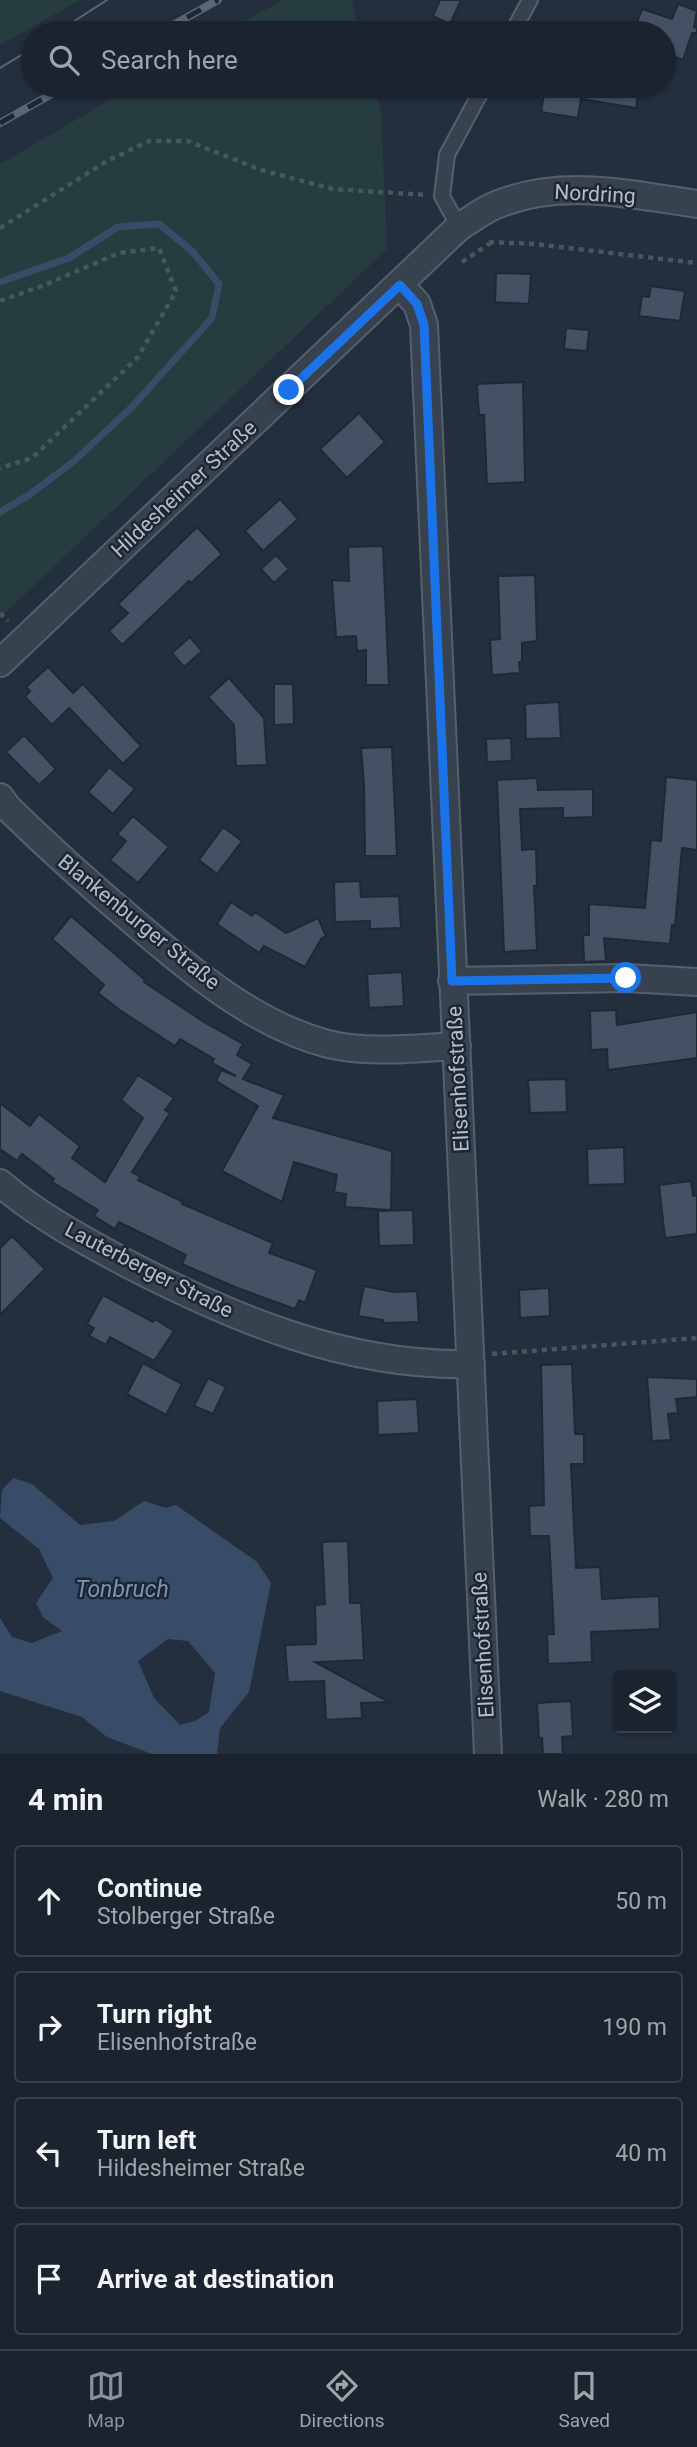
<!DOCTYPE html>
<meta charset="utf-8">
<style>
:root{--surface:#1b232e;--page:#282f3a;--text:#f1f3f6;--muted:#a0a4aa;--line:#39404a;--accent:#8c9099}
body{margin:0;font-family:Roboto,sans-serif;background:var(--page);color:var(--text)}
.controls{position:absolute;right:21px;bottom:21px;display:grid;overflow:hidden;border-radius:7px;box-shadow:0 2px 5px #0004}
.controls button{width:63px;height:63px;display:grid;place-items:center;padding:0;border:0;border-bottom:2px solid var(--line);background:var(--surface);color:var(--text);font:35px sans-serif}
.stop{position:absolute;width:21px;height:21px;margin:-16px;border:5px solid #1a73e8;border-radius:50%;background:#fff}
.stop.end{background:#1a73e8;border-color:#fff;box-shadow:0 2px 7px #0008}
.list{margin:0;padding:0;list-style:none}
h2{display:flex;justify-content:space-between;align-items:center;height:91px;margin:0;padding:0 28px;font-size:30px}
h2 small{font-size:23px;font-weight:400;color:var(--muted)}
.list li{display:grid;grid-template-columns:46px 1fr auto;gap:21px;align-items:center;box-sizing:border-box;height:112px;margin:0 14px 14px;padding:0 14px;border:2px solid var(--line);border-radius:7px}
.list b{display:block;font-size:26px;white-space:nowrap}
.list p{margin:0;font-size:23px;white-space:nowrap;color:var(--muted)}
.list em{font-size:23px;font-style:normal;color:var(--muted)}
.icon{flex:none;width:38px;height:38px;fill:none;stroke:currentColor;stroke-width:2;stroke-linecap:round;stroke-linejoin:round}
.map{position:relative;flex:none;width:697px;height:1754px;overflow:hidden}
.search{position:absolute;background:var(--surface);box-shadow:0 2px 5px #0004;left:21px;right:21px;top:21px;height:77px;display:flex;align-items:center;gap:18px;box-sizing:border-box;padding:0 24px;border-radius:38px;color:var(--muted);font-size:26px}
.sheet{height:595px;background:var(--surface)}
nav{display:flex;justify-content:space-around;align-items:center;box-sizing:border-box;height:98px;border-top:2px solid var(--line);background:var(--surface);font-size:19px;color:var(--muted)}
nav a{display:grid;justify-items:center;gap:4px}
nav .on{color:var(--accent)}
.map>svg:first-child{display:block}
</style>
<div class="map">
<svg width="697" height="1754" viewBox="0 0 697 1754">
<rect width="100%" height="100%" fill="#242f3e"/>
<path fill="#263c3f" d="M 0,0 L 80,0 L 0,45 Z
M 282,0 L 352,0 L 358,33 L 225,33 Z
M 134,86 L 374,86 L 381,112 L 387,249 L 0,618 L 0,164 Z"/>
<path fill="#394c67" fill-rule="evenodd" d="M 13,1478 L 32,1484 L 80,1525 L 114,1521 L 144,1501 L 166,1508 L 176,1505 L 257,1562 L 271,1583 L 249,1692 L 220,1728 L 217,1754 L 152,1754 L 107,1737 L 82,1717 L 0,1691 L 0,1618 L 12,1637 L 32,1643 L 62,1631 L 43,1617 L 36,1603 L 53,1578 L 39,1549 L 0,1518 L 2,1490 ZM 168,1639 L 188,1641 L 215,1673 L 209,1712 L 195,1721 L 180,1725 L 154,1698 L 138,1661 Z"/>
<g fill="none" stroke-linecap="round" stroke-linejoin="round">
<path stroke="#394c67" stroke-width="7" d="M 0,282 L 69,258 L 118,227 L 159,224 L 192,251 L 219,284 L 212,318 L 132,407 L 73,462 L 29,495 L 0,512"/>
</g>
<path fill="#455162" stroke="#1f2835" stroke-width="2" d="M 440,0 L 461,0 L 450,24 L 433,16 Z
M 678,4 L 697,11 L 694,27 L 697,28 L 697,33 L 692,33 L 683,60 L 664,53 L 664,33 L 633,33 L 642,9 L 672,19 Z
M 545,86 L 621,86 L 639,89 L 636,108 L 581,99 L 578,118 L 541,112 Z
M 496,273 L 531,274 L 529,304 L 495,302 Z
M 651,286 L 685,291 L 680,321 L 639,316 L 642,296 L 649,297 Z
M 566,328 L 589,330 L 587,351 L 564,349 Z
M 523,382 L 525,482 L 487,484 L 484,415 L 479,415 L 477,384 Z
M 359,413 L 385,442 L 347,478 L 320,449 Z
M 280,499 L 298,519 L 263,551 L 245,531 Z
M 197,527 L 222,554 L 191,583 L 189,581 L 122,645 L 109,631 L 128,613 L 118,604 Z
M 383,546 L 389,685 L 366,685 L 366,650 L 357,651 L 356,636 L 336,637 L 332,580 L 349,581 L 348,547 Z
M 276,555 L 289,569 L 274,583 L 261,569 Z
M 535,575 L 537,641 L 522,643 L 522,662 L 519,662 L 520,673 L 492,675 L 490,640 L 500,639 L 498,576 Z
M 190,637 L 202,651 L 184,667 L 172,653 Z
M 48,667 L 73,693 L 83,684 L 141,746 L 123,764 L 69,708 L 52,725 L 25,697 L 30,691 L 26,687 Z
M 229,678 L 264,718 L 267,765 L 236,766 L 234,725 L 208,697 Z
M 274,684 L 293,684 L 294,724 L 274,725 Z
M 559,702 L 561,738 L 526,739 L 525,704 Z
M 24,735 L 56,769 L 39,785 L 6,752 Z
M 511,738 L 512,761 L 487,762 L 486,739 Z
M 392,747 L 397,856 L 365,856 L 364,784 L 361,748 Z
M 109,767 L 135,789 L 113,814 L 88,792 Z
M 666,777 L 697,780 L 697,850 L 682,848 L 675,926 L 672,925 L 670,944 L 604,938 L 606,961 L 584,962 L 583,935 L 589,935 L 589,904 L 645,908 L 651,840 L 661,841 Z
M 537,778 L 538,790 L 593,789 L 593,817 L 563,818 L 563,808 L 520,809 L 522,850 L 536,849 L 537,886 L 534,886 L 537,950 L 504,952 L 497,780 Z
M 133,816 L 169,847 L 138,883 L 110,860 L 126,841 L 117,834 Z
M 223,827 L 242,841 L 217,874 L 199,860 Z
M 360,881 L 361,897 L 399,896 L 401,928 L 370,929 L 370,921 L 335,922 L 334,882 Z
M 231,902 L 252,916 L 255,912 L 286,933 L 318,918 L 326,936 L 321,939 L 305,967 L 264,946 L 259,953 L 217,924 Z
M 71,916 L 145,980 L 144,982 L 204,1022 L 243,1044 L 237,1055 L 252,1064 L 243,1079 L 284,1095 L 273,1118 L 392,1151 L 391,1210 L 345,1207 L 346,1194 L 334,1192 L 337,1175 L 294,1162 L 282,1202 L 222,1171 L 258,1106 L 216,1081 L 221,1070 L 236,1076 L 212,1063 L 214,1059 L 180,1039 L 175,1046 L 121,1011 L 98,993 L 104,985 L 52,939 Z
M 402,972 L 404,1006 L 369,1008 L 367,974 Z
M 616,1010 L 617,1025 L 697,1012 L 697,1058 L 608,1070 L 607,1049 L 591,1050 L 590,1011 Z
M 138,1075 L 174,1098 L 165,1110 L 170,1113 L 132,1172 L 140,1177 L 138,1180 L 183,1202 L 182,1204 L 273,1243 L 269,1253 L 317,1270 L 305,1303 L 299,1300 L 295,1309 L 235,1287 L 182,1264 L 186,1255 L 119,1222 L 115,1229 L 94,1216 L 98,1210 L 52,1182 L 54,1179 L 22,1154 L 17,1161 L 0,1149 L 0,1103 L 30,1126 L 39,1114 L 80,1146 L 72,1158 L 105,1182 L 143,1118 L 121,1100 Z
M 566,1079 L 567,1112 L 530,1113 L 528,1080 Z
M 624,1147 L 625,1184 L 588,1185 L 587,1149 Z
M 691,1181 L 693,1196 L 697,1195 L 697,1234 L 665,1238 L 659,1185 Z
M 413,1210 L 414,1245 L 379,1246 L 378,1211 Z
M 12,1236 L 45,1269 L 0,1315 L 0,1248 Z
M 364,1286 L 394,1292 L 417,1291 L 419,1322 L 383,1323 L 383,1320 L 358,1316 Z
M 549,1288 L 550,1316 L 520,1318 L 519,1290 Z
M 103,1295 L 153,1322 L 155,1319 L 174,1331 L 154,1361 L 110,1337 L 106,1345 L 89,1336 L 94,1328 L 87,1324 Z
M 143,1363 L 182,1384 L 166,1415 L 127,1394 Z
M 572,1364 L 575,1434 L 584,1434 L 584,1464 L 571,1464 L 576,1568 L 600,1567 L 602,1599 L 659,1596 L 660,1629 L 591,1632 L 592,1662 L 548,1664 L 547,1634 L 554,1634 L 549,1536 L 530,1536 L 529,1506 L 544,1505 L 541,1365 Z
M 647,1377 L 697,1379 L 697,1397 L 676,1399 L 678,1413 L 668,1414 L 671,1440 L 652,1441 Z
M 208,1378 L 226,1387 L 213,1414 L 194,1406 Z
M 417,1399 L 419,1433 L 378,1435 L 377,1401 Z
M 348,1541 L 350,1603 L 361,1603 L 364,1660 L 315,1662 L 389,1702 L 361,1703 L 362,1718 L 326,1720 L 324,1681 L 288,1682 L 285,1645 L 316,1644 L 315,1605 L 325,1604 L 322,1542 Z
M 571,1701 L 573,1736 L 562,1737 L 563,1754 L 543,1754 L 542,1738 L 539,1738 L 537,1703 Z"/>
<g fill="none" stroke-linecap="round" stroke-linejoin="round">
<g stroke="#565f6c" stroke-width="18">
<path id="service" d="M 512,33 L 530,0
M 459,227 L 442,196 L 447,155 L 484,86"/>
</g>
<g stroke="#565f6c" stroke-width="30">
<path id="minor" d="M 400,285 L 417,304 L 424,325 L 488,1754
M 0,663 L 459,227 C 471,220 483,210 496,205 C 562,178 629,194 697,204
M 0,797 L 8,808 C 49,848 91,886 135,923 C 191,971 255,1025 328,1044 C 369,1054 415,1048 457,1046
M 452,981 L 627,978 L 697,982
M 0,1183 C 37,1215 83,1240 126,1263 C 234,1319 348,1367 471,1364"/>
</g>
<path stroke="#44595c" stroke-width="4.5" stroke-dasharray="5 5" stroke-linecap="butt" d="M 0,228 L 107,161 L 149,141 L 188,141 L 261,170 L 333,189 L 426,195
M 489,242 L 534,244 L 697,263
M 462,262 L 492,242
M 0,301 L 42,286 L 119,253 L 159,248 L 176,291 L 138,357 L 32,458 L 0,468
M 0,613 L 8,621
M 492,1354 L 697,1338"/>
<use href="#service" stroke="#38414e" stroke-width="14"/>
<use href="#minor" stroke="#38414e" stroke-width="26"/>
<path stroke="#5a6575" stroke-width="2" d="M 56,33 L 107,0
M 0,68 L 33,48"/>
<g stroke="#5a6575" stroke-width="8">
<path id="rail" d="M 159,33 L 218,0
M 0,123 L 66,86"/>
</g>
<use href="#rail" stroke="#1d2633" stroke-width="5" stroke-dasharray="16" stroke-linecap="butt"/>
</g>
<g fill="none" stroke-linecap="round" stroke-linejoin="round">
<path stroke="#1a73e8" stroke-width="9" d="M 289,390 L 400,285 L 417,304 L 424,325 L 452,981 L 626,978"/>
</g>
<g text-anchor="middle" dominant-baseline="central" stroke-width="5" stroke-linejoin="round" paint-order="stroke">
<g font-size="21" fill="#b4bcc9" stroke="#1d2633">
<text transform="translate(595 194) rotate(3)">Nordring</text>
<text transform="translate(184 489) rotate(-43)">Hildesheimer Straße</text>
<text transform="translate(139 922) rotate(39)">Blankenburger Straße</text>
<text transform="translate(458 1079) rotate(-93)">Elisenhofstraße</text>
<text transform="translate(149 1270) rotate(27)">Lauterberger Straße</text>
<text transform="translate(483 1645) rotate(-93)">Elisenhofstraße</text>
</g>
<g font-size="23" font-style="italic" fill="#7c92b1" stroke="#1d2633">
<text x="122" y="1589">Tonbruch</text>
</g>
</g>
</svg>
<div class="controls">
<button><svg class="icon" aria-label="layers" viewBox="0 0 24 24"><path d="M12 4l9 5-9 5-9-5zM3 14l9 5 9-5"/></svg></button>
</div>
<div class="stop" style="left:626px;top:978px"></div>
<div class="stop end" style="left:289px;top:390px"></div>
<div class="search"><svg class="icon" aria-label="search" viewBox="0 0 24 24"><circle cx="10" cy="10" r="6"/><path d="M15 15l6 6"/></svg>Search here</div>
</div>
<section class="sheet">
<h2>4 min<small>Walk · 280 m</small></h2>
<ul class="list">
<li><svg class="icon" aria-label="ahead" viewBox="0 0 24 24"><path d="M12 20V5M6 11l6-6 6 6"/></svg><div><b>Continue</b><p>Stolberger Straße</p></div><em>50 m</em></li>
<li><svg class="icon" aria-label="right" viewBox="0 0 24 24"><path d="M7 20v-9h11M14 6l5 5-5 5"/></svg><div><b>Turn right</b><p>Elisenhofstraße</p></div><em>190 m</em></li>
<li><svg class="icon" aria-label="left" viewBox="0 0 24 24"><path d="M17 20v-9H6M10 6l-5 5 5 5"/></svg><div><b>Turn left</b><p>Hildesheimer Straße</p></div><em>40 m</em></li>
<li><svg class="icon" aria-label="arrive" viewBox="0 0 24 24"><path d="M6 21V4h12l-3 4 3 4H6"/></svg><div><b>Arrive at destination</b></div></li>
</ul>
</section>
<nav>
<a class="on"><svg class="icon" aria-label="map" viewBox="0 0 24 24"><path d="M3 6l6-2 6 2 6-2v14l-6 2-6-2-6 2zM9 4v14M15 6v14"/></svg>Map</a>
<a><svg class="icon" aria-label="directions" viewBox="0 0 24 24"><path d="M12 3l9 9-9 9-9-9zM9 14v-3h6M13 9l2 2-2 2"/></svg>Directions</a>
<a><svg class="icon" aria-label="saved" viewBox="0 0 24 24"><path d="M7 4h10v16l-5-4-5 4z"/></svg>Saved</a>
</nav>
